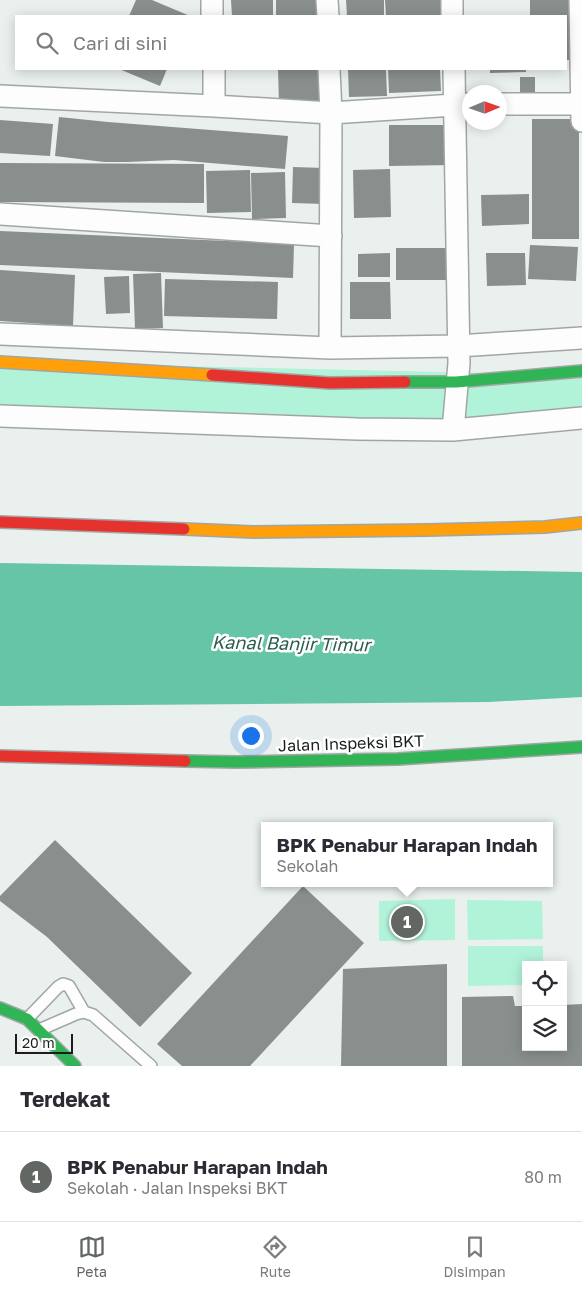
<!DOCTYPE html>
<html lang="id">
<meta charset="utf-8">
<style>
:root{--surface:#fff;--page:#f7f7f7;--text:#2b2b33;--muted:#7c7c81;--line:#e1e1e2;--accent:#626764}
body{margin:0;font-family:"Golos Text",sans-serif;background:var(--page);color:var(--text)}
.controls{position:absolute;right:15px;bottom:15px;display:grid;overflow:hidden;border-radius:0px;box-shadow:0 2px 12px #0003}
.controls button{width:45px;height:45px;display:grid;place-items:center;padding:0;border:0;border-bottom:1px solid var(--line);background:var(--surface);color:var(--text);font:25px sans-serif}
.compass{position:absolute;left:462px;top:85px;width:45px;height:45px;border-radius:50%;background:var(--surface);box-shadow:0 2px 12px #0003;rotate:88deg}
.scale{position:absolute;left:15px;bottom:12px;width:58px;box-sizing:border-box;padding-left:5px;border:2px solid #191d1b;border-top:0;font-size:14px;line-height:18px;white-space:nowrap;color:#191d1b;-webkit-text-stroke:4px #fff;paint-order:stroke}
.you{position:absolute;left:250px;top:735px;width:18px;height:18px;margin:-12px;border:4px solid #fff;border-radius:50%;background:#1a73e8;box-shadow:0 0 0 8px #1a73e833}
.badge{display:grid;place-items:center;width:32px;height:32px;border-radius:50%;background:var(--accent);color:#fff;font-size:16px;font-weight:700}
.pin{position:absolute;translate:-50% -50%;border:2px solid #fff;box-shadow:0 1px 5px #0006}
.popup{position:absolute;left:261px;top:822px;width:292px;height:65px;box-sizing:border-box;display:grid;place-content:center;border-radius:0px;background:var(--surface);filter:drop-shadow(0 1px 4px #0005);font-size:16px;white-space:nowrap;color:var(--muted)}
.popup b{font-size:19px;color:var(--text)}
.popup::after{content:'';position:absolute;left:50%;top:100%;margin-left:-10px;border:10px solid transparent;border-top-color:var(--surface)}
.list{margin:0;padding:0;list-style:none}
h2{display:flex;justify-content:space-between;align-items:center;height:65px;margin:0;padding:0 20px;font-size:21px}
h2 small{font-size:16px;font-weight:400;color:var(--muted)}
.list li{display:grid;grid-template-columns:32px 1fr auto;gap:15px;align-items:center;box-sizing:border-box;height:90px;padding:0 20px;border-top:1px solid var(--line)}
.list b{display:block;font-size:19px;white-space:nowrap}
.list p{margin:0;font-size:16px;white-space:nowrap;color:var(--muted)}
.list em{font-size:16px;font-style:normal;color:var(--muted)}
.icon{flex:none;width:28px;height:28px;fill:none;stroke:currentColor;stroke-width:2;stroke-linecap:round;stroke-linejoin:round}
.map{position:relative;flex:none;width:582px;height:1066px;overflow:hidden}
.search{position:absolute;background:var(--surface);box-shadow:0 2px 12px #0003;left:15px;right:15px;top:15px;height:55px;display:flex;align-items:center;gap:12px;box-sizing:border-box;padding:0 18px;border-radius:0px;color:var(--muted);font-size:19px}
.sheet{height:155px;background:var(--surface)}
nav{display:flex;justify-content:space-around;align-items:center;box-sizing:border-box;height:70px;border-top:1px solid var(--line);background:var(--surface);font-size:14px;color:var(--muted)}
nav a{display:grid;justify-items:center;gap:2px}
nav .on{color:var(--accent)}
.map>svg:first-child{display:block}
</style>
<div class="map">
<svg width="582" height="1066" viewBox="0 0 582 1066">
<rect width="100%" height="100%" fill="#e9f0ed"/>
<path fill="#b1f3d9" d="M 0,362 L 582,375 L 582,416 L 357,429 L 0,415 Z
M 455,899 L 455,940 L 379,941 L 379,901 Z
M 467,900 L 542,901 L 543,939 L 468,940 Z
M 468,946 L 543,946 L 543,965 L 526,965 L 526,985 L 468,986 Z"/>
<path fill="#65c5a6" d="M 0,563 L 582,572 L 582,697 L 489,702 L 0,706 Z"/>
<path fill="#898f8c" d="M 136,0 L 152,0 L 190,16 L 129,16 Z
M 231,0 L 273,0 L 273,16 L 232,16 Z
M 276,0 L 320,0 L 320,16 L 276,16 Z
M 346,0 L 384,0 L 384,16 L 347,16 Z
M 385,0 L 449,0 L 450,16 L 386,16 Z
M 530,0 L 577,0 L 578,60 L 566,60 L 566,16 L 530,16 Z
M 119,69 L 167,69 L 160,86 Z
M 278,69 L 322,69 L 323,102 L 279,104 Z
M 348,69 L 386,69 L 387,96 L 349,97 Z
M 388,69 L 440,69 L 441,91 L 389,93 Z
M 490,69 L 526,69 L 526,72 L 490,73 Z
M 520,77 L 535,77 L 535,100 L 520,101 Z
M 59,117 L 108,122 L 288,136 L 285,169 L 174,160 L 127,162 L 104,162 L 55,156 Z
M 532,119 L 579,119 L 579,239 L 532,239 Z
M 0,120 L 53,124 L 50,156 L 0,153 Z
M 389,125 L 452,125 L 453,165 L 389,166 Z
M 0,163 L 204,164 L 204,203 L 0,202 Z
M 293,167 L 325,168 L 324,204 L 292,203 Z
M 390,169 L 391,217 L 354,218 L 353,170 Z
M 250,170 L 251,212 L 207,213 L 206,171 Z
M 285,172 L 286,218 L 252,219 L 251,173 Z
M 529,194 L 529,224 L 482,226 L 481,195 Z
M 0,231 L 294,244 L 293,278 L 0,265 Z
M 530,245 L 578,247 L 576,281 L 528,279 Z
M 396,248 L 452,248 L 452,280 L 396,280 Z
M 390,253 L 390,277 L 358,277 L 358,254 Z
M 486,253 L 525,253 L 526,285 L 487,286 Z
M 0,270 L 75,275 L 73,326 L 0,321 Z
M 161,273 L 163,328 L 135,329 L 133,274 Z
M 129,276 L 130,313 L 106,314 L 104,277 Z
M 165,279 L 278,282 L 277,319 L 164,316 Z
M 350,282 L 390,282 L 391,319 L 350,319 Z
M 55,840 L 192,973 L 140,1027 L 47,937 L 0,901 L 0,896 Z
M 303,886 L 364,943 L 250,1066 L 182,1066 L 157,1044 Z
M 447,964 L 447,1066 L 341,1066 L 343,969 Z
M 513,996 L 515,1006 L 526,1006 L 526,1047 L 563,1047 L 563,1005 L 582,1004 L 582,1066 L 462,1066 L 462,997 Z"/>
<g fill="none" stroke-linecap="round" stroke-linejoin="round">
<g stroke="#a1a6a4" stroke-width="14">
<path id="lane" d="M 27,1019 L 58,987 L 63,984 L 69,986 L 84,1012
M 39,1030 L 76,1014 L 84,1012 L 93,1015 L 151,1066"/>
</g>
<g stroke="#a1a6a4" stroke-width="24">
<path id="street" d="M 212,0 L 212,16
M 327,0 L 328,16
M 452,0 L 452,16
M 580,0 L 582,121
M 214,69 L 214,106
M 329,69 L 331,113 L 330,348
M 0,96 L 214,106 L 331,113 L 470,104
M 500,104 L 582,104
M 0,214 L 331,236
M 0,334 L 330,348 L 458,346 L 582,338
M 0,416 L 357,429 L 453,430 L 582,418
M 453,430 L 459,363 L 454,69"/>
</g>
<g stroke="#a1a6a4" stroke-width="14">
<path id="fast" d="M 405,382 L 456,382 L 582,371
M 185,761 L 236,762 L 398,759 L 582,747
M 0,1008 L 27,1019 L 75,1066"/>
</g>
<g stroke="#a1a6a4" stroke-width="14">
<path id="slow" d="M 0,362 L 212,375
M 184,529 L 253,532 L 427,530 L 545,527 L 582,523"/>
</g>
<g stroke="#a1a6a4" stroke-width="14">
<path id="jam" d="M 212,375 L 330,383 L 405,382
M 0,522 L 184,529
M 0,756 L 185,761"/>
</g>
<use href="#lane" stroke="#fcfdfc" stroke-width="11"/>
<use href="#street" stroke="#fcfdfc" stroke-width="21"/>
<use href="#fast" stroke="#30b455" stroke-width="11"/>
<use href="#slow" stroke="#ff9f0a" stroke-width="11"/>
<use href="#jam" stroke="#e5322d" stroke-width="11"/>
</g>
<g text-anchor="middle" dominant-baseline="central" stroke-width="5" stroke-linejoin="round" paint-order="stroke">
<g font-size="16" fill="#191d1b" stroke="#fff">
<text transform="translate(351 743) rotate(-2)">Jalan Inspeksi BKT</text>
</g>
<g font-size="18" font-style="italic" fill="#2c5e4b" stroke="#fff">
<text transform="translate(291 643) rotate(1)">Kanal Banjir Timur</text>
</g>
</g>
</svg>
<div class="controls">
<button><svg class="icon" aria-label="locate" viewBox="0 0 24 24"><circle cx="12" cy="12" r="6"/><path d="M12 2v4M12 18v4M2 12h4M18 12h4"/></svg></button>
<button><svg class="icon" aria-label="layers" viewBox="0 0 24 24"><path d="M12 4l9 5-9 5-9-5zM3 14l9 5 9-5"/></svg></button>
</div>
<svg class="compass" viewBox="-18 -18 36 36"><path d="M0-13l5 13h-10z" fill="#e53935"/><path d="M0 13l5-13h-10z" fill="#7c7c81"/></svg>
<div class="scale">20 m</div>
<div class="you"></div>
<div class="pin badge" style="left:407px;top:922px">1</div>
<div class="popup"><b>BPK Penabur Harapan Indah</b>Sekolah</div>
<div class="search"><svg class="icon" aria-label="search" viewBox="0 0 24 24"><circle cx="10" cy="10" r="6"/><path d="M15 15l6 6"/></svg>Cari di sini</div>
</div>
<section class="sheet">
<h2>Terdekat<small></small></h2>
<ul class="list">
<li><span class="badge">1</span><div><b>BPK Penabur Harapan Indah</b><p>Sekolah · Jalan Inspeksi BKT</p></div><em>80 m</em></li>
</ul>
</section>
<nav>
<a class="on"><svg class="icon" aria-label="map" viewBox="0 0 24 24"><path d="M3 6l6-2 6 2 6-2v14l-6 2-6-2-6 2zM9 4v14M15 6v14"/></svg>Peta</a>
<a><svg class="icon" aria-label="directions" viewBox="0 0 24 24"><path d="M12 3l9 9-9 9-9-9zM9 14v-3h6M13 9l2 2-2 2"/></svg>Rute</a>
<a><svg class="icon" aria-label="saved" viewBox="0 0 24 24"><path d="M7 4h10v16l-5-4-5 4z"/></svg>Disimpan</a>
</nav>
